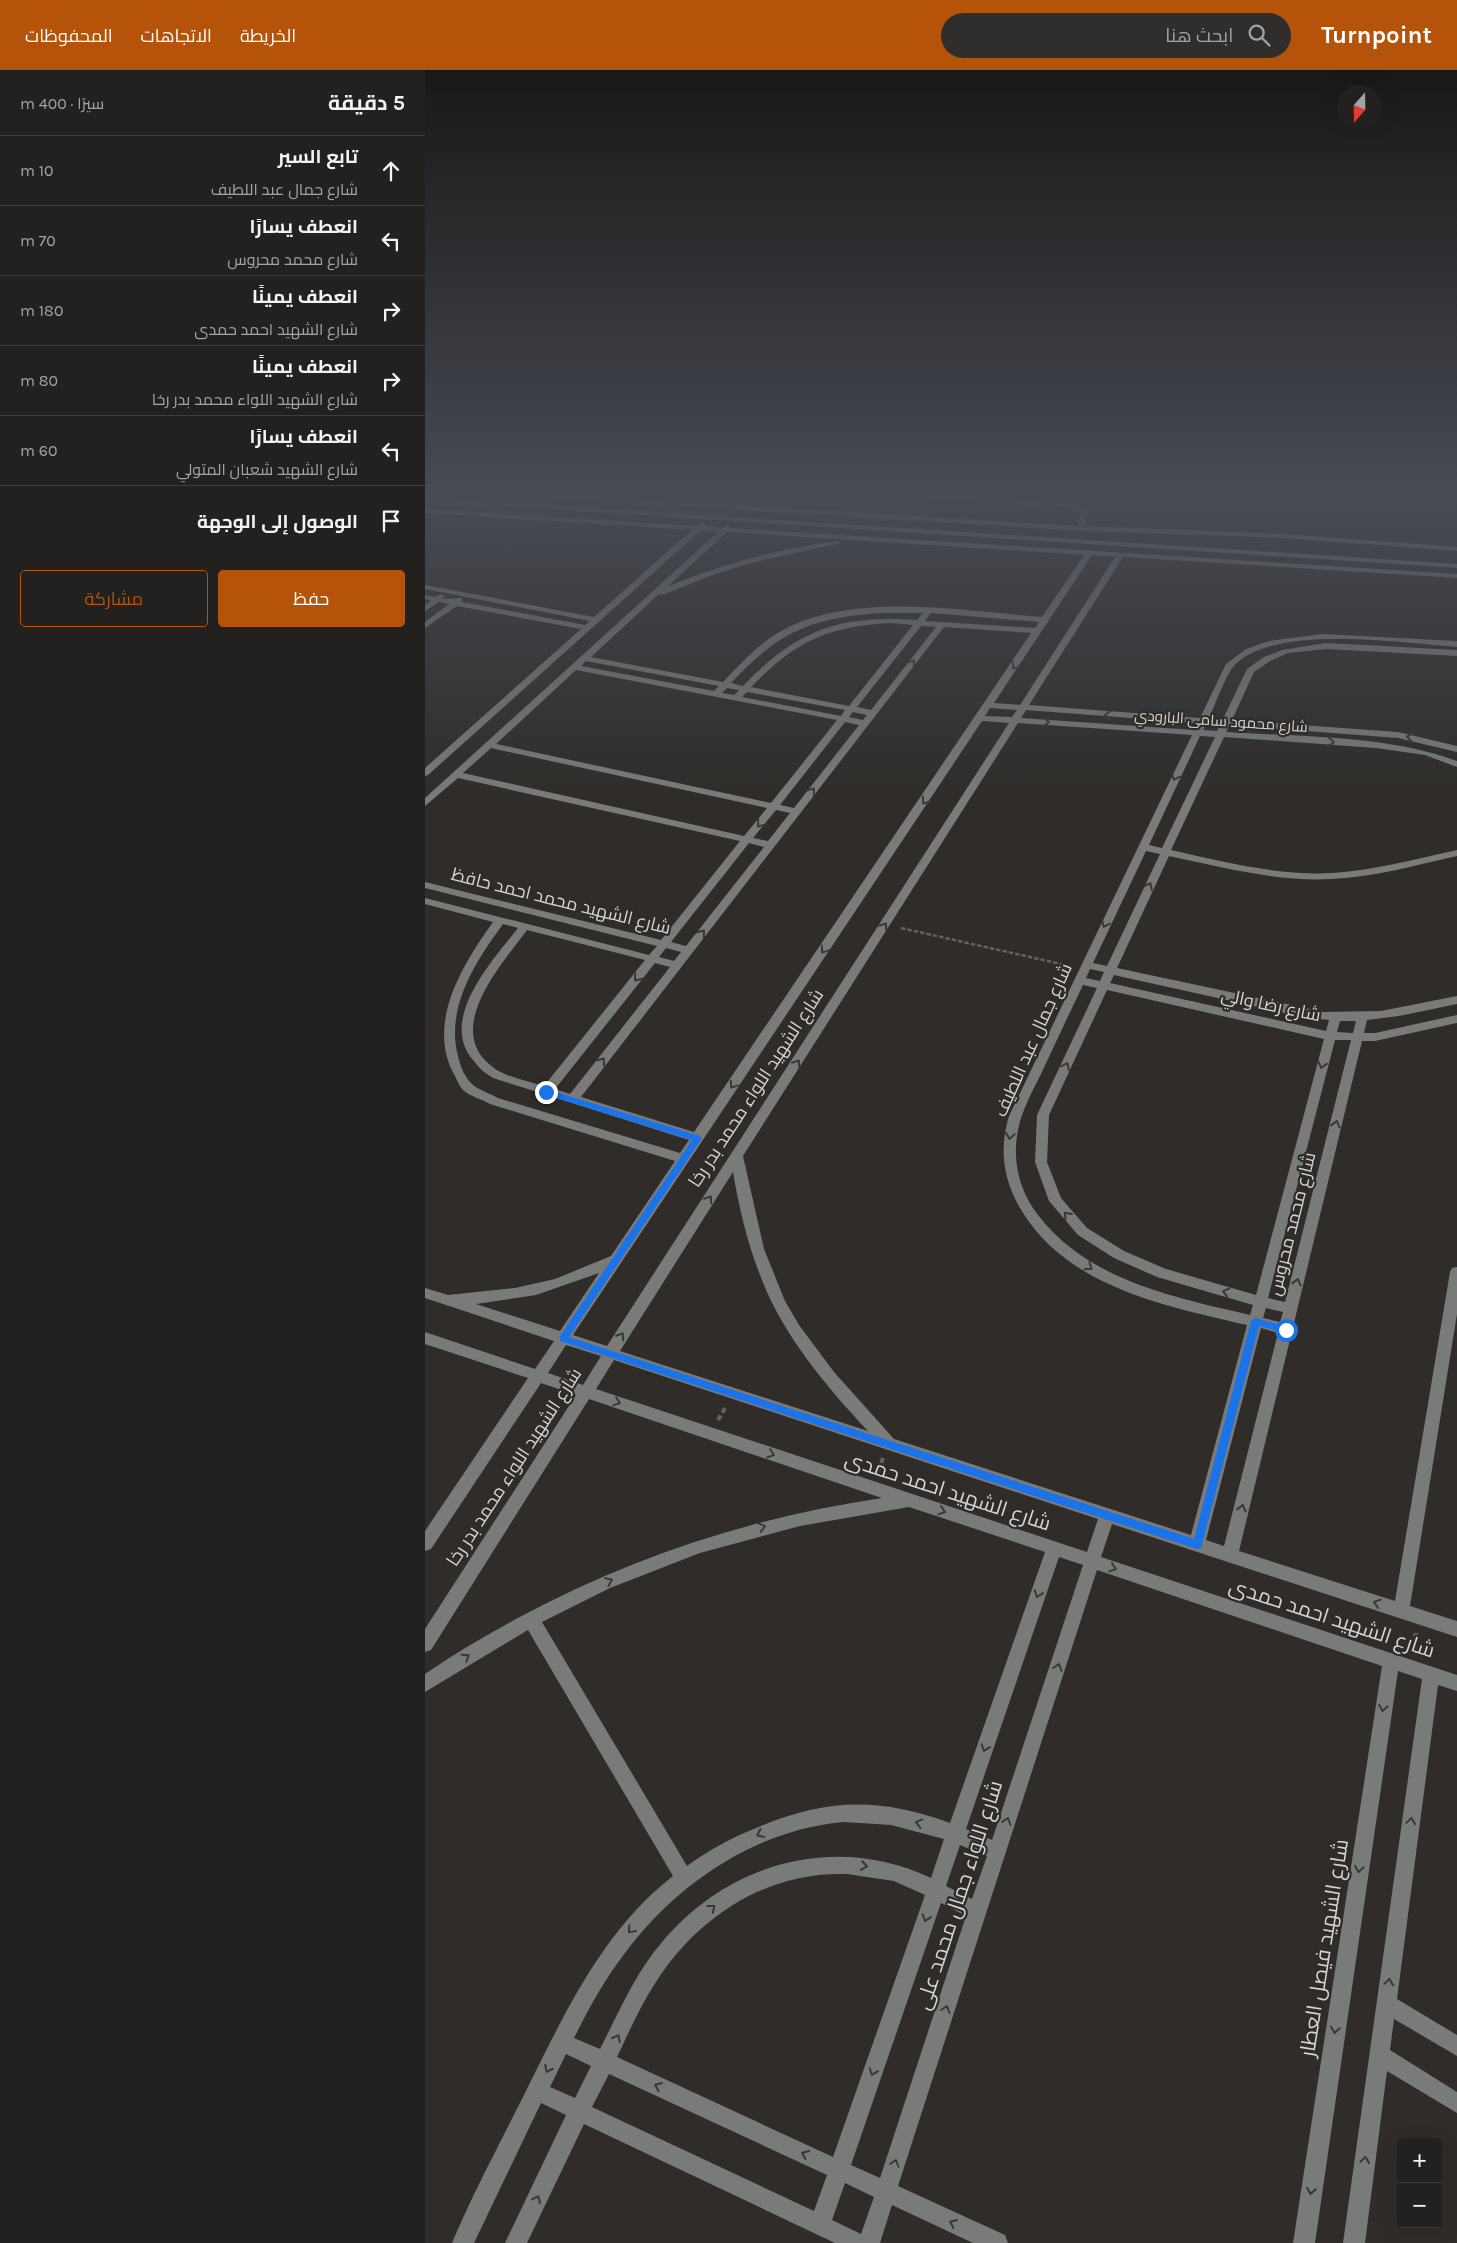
<!DOCTYPE html>
<html lang="ar">
<meta charset="utf-8">
<style>
:root{--surface:#23211f;--page:#2f2e2c;--text:#f1f3f6;--muted:#a3a3a4;--line:#403e3d;--accent:#b45309}
body{margin:0;font-family:Karla,Cairo,sans-serif;background:var(--page);color:var(--text);direction:rtl}
.controls{position:absolute;right:15px;bottom:15px;display:grid;overflow:hidden;border-radius:5px;box-shadow:0 5px 20px #0002}
.controls button{width:45px;height:45px;display:grid;place-items:center;padding:0;border:0;border-bottom:1px solid var(--line);background:var(--surface);color:var(--text);font:25px sans-serif}
.compass{position:absolute;left:912px;top:15px;width:45px;height:45px;border-radius:50%;background:var(--surface);box-shadow:0 5px 20px #0002;rotate:200deg}
.stop{position:absolute;width:15px;height:15px;margin:-11px;border:4px solid #1a73e8;border-radius:50%;background:#fff}
.stop.end{background:#1a73e8;border-color:#fff;box-shadow:0 1px 5px #0008}
.list{margin:0;padding:0;list-style:none}
h2{display:flex;justify-content:space-between;align-items:center;height:65px;margin:0;padding:0 20px;font-size:21px}
h2 small{font-size:16px;font-weight:400;color:var(--muted)}
.list li{display:grid;grid-template-columns:32px 1fr auto;gap:15px;align-items:center;box-sizing:border-box;height:70px;padding:0 20px;border-top:1px solid var(--line)}
.list b{display:block;font-size:19px;white-space:nowrap}
.list p{margin:0;font-size:16px;white-space:nowrap;color:var(--muted)}
.list em{font-size:16px;font-style:normal;color:var(--muted)}
.actions{display:flex;gap:10px;padding:15px 20px}
.actions a{flex:1;padding:11px 0;border:1px solid var(--accent);border-radius:5px;text-align:center;font-size:18px;color:var(--accent)}
.actions .main{background:var(--accent);color:#fff}
.icon{flex:none;width:28px;height:28px;fill:none;stroke:currentColor;stroke-width:2;stroke-linecap:round;stroke-linejoin:round}
.map{position:relative;flex:none;width:1032px;height:2173px;overflow:hidden;direction:ltr}
header{display:flex;align-items:center;gap:30px;box-sizing:border-box;height:70px;padding:0 25px;background:var(--accent);color:#fff}
header strong{font-size:24px}
nav{display:flex;gap:28px;margin-inline-start:auto;font-size:18px}
.search{width:350px;height:45px;background:var(--page);display:flex;align-items:center;gap:12px;box-sizing:border-box;padding:0 18px;border-radius:28px;color:var(--muted);font-size:19px}
main{display:flex}
aside{flex:1;background:var(--surface)}
.map>svg:first-child{display:block}
</style>
<header>
<strong>Turnpoint</strong>
<div class="search"><svg class="icon" aria-label="search" viewBox="0 0 24 24"><circle cx="10" cy="10" r="6"/><path d="M15 15l6 6"/></svg>ابحث هنا</div>
<nav><a>الخريطة</a><a>الاتجاهات</a><a>المحفوظات</a></nav>
</header>
<main>
<div class="map">
<svg width="1032" height="2173" viewBox="0 0 1032 2173">
<rect width="100%" height="100%" fill="#2f2c29"/>
<g fill="none" stroke-linecap="round" stroke-linejoin="round">
<path stroke="#64615f" stroke-width="2.5" stroke-dasharray="4.5 2" stroke-linecap="butt" d="M 476,858 L 645,896"/>
<path stroke="#64615f" stroke-width="4" stroke-dasharray="5.5 3" stroke-linecap="butt" d="M 293,1350 L 300,1338
M 453,1401 L 458,1388"/>
<path stroke="#64615f" stroke-width="4.5" stroke-dasharray="8 4" stroke-linecap="butt" d="M 989,1579 L 991,1563"/>
<path fill="#7a7b79" fill-rule="evenodd" d="M 123,426 L 161,426 L 653,456 L 655,442 L 645,437 L 507,428 L 503,426 L 539,426 L 649,433 L 663,441 L 660,456 L 860,464 L 1032,477 L 1032,481 L 860,468 L 656,461 L 127,428 Z
M 0,427 L 1032,494 L 1032,498 L 0,431 Z
M 0,439 L 272,456 L 277,453 L 280,453 L 280,456 L 298,458 L 303,455 L 306,458 L 1032,504 L 1032,508 L 698,487 L 604,635 L 775,648 L 801,594 L 821,579 L 844,571 L 897,564 L 1032,571 L 1032,577 C 979,573 845,553 808,597 C 800,607 790,635 784,648 L 798,649 L 822,599 L 839,587 L 857,580 L 901,573 L 1032,580 L 1032,586 L 901,579 L 863,583 L 845,591 L 829,602 L 807,650 L 973,662 L 1032,676 L 1032,682 L 973,668 L 804,655 L 801,662 C 877,667 961,665 1032,691 L 1032,697 L 1000,685 L 951,678 L 799,667 L 746,780 C 799,792 854,806 908,803 C 950,800 991,789 1032,780 L 1032,786 C 991,795 950,807 907,809 C 852,812 797,797 744,786 L 692,898 L 899,942 L 956,941 L 1032,926 L 1032,934 L 974,946 L 942,950 L 939,963 L 950,963 L 1032,945 L 1032,953 L 950,971 L 937,971 L 814,1481 L 970,1531 L 1025,1202 L 1027,1198 L 1032,1197 L 1032,1244 L 985,1536 L 1032,1551 L 1032,1567 L 687,1454 L 676,1487 L 1032,1605 L 1032,1621 L 1013,1615 L 972,1929 L 1032,1965 L 1032,1986 L 969,1949 L 965,1980 L 1032,2022 L 1032,2043 L 962,2001 L 940,2173 L 918,2173 L 997,1609 L 973,1601 L 890,2173 L 868,2173 L 957,1596 L 672,1500 L 473,2116 L 580,2165 L 583,2173 L 548,2173 L 467,2135 L 455,2173 L 410,2173 L 159,2054 L 102,2173 L 80,2173 L 141,2045 L 116,2033 L 49,2173 L 27,2173 C 48,2123 74,2075 98,2027 C 138,1947 176,1862 248,1806 L 103,1560 L 0,1622 L 0,1604 C 29,1584 60,1566 91,1549 C 206,1487 328,1447 457,1428 L 164,1329 L 6,1580 L 0,1582 L 0,1559 L 151,1325 L 116,1313 L 6,1479 L 0,1481 L 0,1461 L 103,1308 L 0,1274 L 0,1262 L 110,1299 L 129,1271 L 0,1228 L 0,1218 L 23,1225 L 90,1218 L 130,1209 L 186,1186 L 250,1091 L 65,1034 C 57,1029 44,1026 38,1020 C 34,1016 32,1010 30,1006 C 0,954 38,894 68,852 L 0,834 L 0,828 L 224,885 L 232,876 L 0,818 L 0,812 L 236,870 L 315,771 L 33,708 L 0,736 L 0,728 L 293,462 L 275,461 L 3,705 L 0,706 L 0,698 L 156,559 L 32,536 L 0,558 L 0,552 L 24,534 L 14,532 L 0,541 L 0,535 L 6,530 L 0,529 L 0,525 L 10,527 L 16,524 L 20,526 L 18,528 C 26,530 32,527 37,528 L 37,532 L 160,555 L 165,551 L 0,519 L 0,515 L 169,547 L 267,460 L 0,443 ZM 302,462 L 659,485 L 617,547 C 538,541 431,521 358,560 C 335,572 316,593 298,612 L 166,587 L 234,524 L 240,524 L 282,507 L 325,493 L 416,473 L 412,471 C 353,479 296,494 242,517 ZM 667,485 L 690,487 L 595,635 L 569,633 ZM 453,543 L 498,543 L 492,550 C 414,545 373,559 318,616 L 306,613 C 354,562 383,549 453,543 ZM 506,543 L 614,552 L 610,558 L 500,551 ZM 465,553 L 488,555 L 424,636 L 326,617 C 371,571 401,557 465,553 ZM 496,556 L 511,557 L 446,640 L 432,637 ZM 519,557 L 606,563 L 269,1062 L 156,1027 ZM 161,591 L 294,616 L 289,621 L 156,596 ZM 151,600 L 412,650 L 346,733 L 71,674 ZM 302,618 L 314,620 L 309,625 L 297,623 ZM 322,622 L 420,640 L 416,646 L 317,627 ZM 565,638 L 592,640 L 587,647 L 560,646 ZM 601,640 L 772,653 L 769,660 L 596,648 ZM 428,642 L 442,645 L 438,650 L 424,647 ZM 557,651 L 584,653 L 182,1276 L 148,1265 ZM 420,652 L 434,655 L 369,738 L 355,735 ZM 593,653 L 767,665 L 584,1046 C 574,1078 578,1109 595,1138 C 641,1217 740,1236 822,1255 L 766,1465 L 469,1369 L 409,1302 L 374,1255 L 360,1231 L 339,1179 L 318,1086 ZM 781,654 L 795,655 L 792,661 L 778,660 ZM 775,666 L 790,667 L 737,778 L 724,775 ZM 66,678 L 342,738 L 319,766 L 38,703 ZM 351,740 L 365,743 L 343,771 L 328,768 ZM 324,773 L 339,777 L 261,876 L 246,872 ZM 721,781 L 735,784 L 682,896 L 668,893 ZM 78,854 L 93,858 C 68,890 13,949 48,990 C 55,999 61,1005 71,1009 L 264,1070 L 255,1083 L 73,1028 C 65,1023 52,1020 46,1013 C 39,1006 35,995 33,986 C 20,938 51,891 78,854 ZM 102,860 L 220,890 L 119,1016 C 103,1011 83,1008 69,998 C 16,961 77,894 102,860 ZM 241,878 L 256,882 L 249,891 L 234,887 ZM 230,893 L 245,897 L 145,1024 L 130,1019 ZM 665,899 L 679,902 L 675,911 L 661,908 ZM 689,905 L 878,947 L 904,950 L 901,961 L 685,913 ZM 658,915 L 672,918 L 612,1045 L 610,1092 L 624,1131 L 653,1165 L 689,1188 L 732,1207 L 828,1235 L 825,1245 C 749,1227 664,1211 613,1145 C 594,1121 587,1090 593,1060 C 597,1040 607,1022 616,1004 C 630,974 644,944 658,915 ZM 682,920 L 899,969 L 831,1225 L 741,1199 L 699,1181 L 662,1158 L 636,1128 L 622,1092 L 624,1045 ZM 915,951 L 931,951 L 928,963 L 912,962 ZM 910,970 L 926,970 L 860,1232 L 843,1228 ZM 308,1102 C 314,1137 322,1172 335,1205 C 357,1264 400,1315 443,1361 L 195,1281 ZM 174,1203 L 135,1261 L 51,1234 L 111,1225 ZM 841,1238 L 858,1242 L 855,1252 L 838,1248 ZM 836,1258 L 853,1263 L 799,1476 L 781,1470 ZM 141,1275 L 176,1286 L 158,1315 L 123,1303 ZM 189,1290 L 673,1449 L 662,1482 L 171,1319 ZM 484,1437 L 620,1482 L 525,1753 C 456,1728 404,1728 336,1756 C 310,1766 285,1779 262,1796 L 117,1552 L 185,1518 L 275,1483 L 375,1456 ZM 634,1487 L 658,1495 L 567,1770 L 541,1759 ZM 419,1752 L 466,1755 L 519,1769 L 506,1808 C 411,1763 305,1792 238,1871 C 210,1903 194,1942 175,1979 L 149,1968 C 164,1938 180,1909 200,1883 C 251,1814 332,1759 419,1752 ZM 535,1775 L 562,1786 L 547,1829 L 521,1816 ZM 422,1804 L 469,1811 L 500,1825 L 408,2087 L 192,1987 C 204,1962 215,1936 231,1912 C 266,1857 322,1815 387,1806 C 399,1804 411,1804 422,1804 ZM 516,1833 L 541,1846 L 455,2108 L 426,2095 ZM 141,1984 L 166,1996 L 150,2028 L 125,2017 ZM 184,2004 L 402,2105 L 389,2141 L 167,2037 ZM 420,2113 L 449,2127 L 436,2164 L 407,2150 Z"/>
</g>
<defs><path id="oneway-chevron" d="M-2-3.5L2.5 0L-2 3.5" fill="none" stroke-width="1.6" stroke-linecap="round" stroke-linejoin="round" transform="scale(1.25)"/></defs>
<g stroke="#3a3835">
<use href="#oneway-chevron" transform="translate(487 593) rotate(-52)"/>
<use href="#oneway-chevron" transform="translate(590 596) rotate(124)"/>
<use href="#oneway-chevron" transform="translate(683 645) rotate(-176)"/>
<use href="#oneway-chevron" transform="translate(621 652) rotate(4)"/>
<use href="#oneway-chevron" transform="translate(985 667) rotate(-171)"/>
<use href="#oneway-chevron" transform="translate(906 672) rotate(4)"/>
<use href="#oneway-chevron" transform="translate(750 707) rotate(115)"/>
<use href="#oneway-chevron" transform="translate(387 721) rotate(-52)"/>
<use href="#oneway-chevron" transform="translate(500 731) rotate(124)"/>
<use href="#oneway-chevron" transform="translate(335 754) rotate(129)"/>
<use href="#oneway-chevron" transform="translate(724 816) rotate(-65)"/>
<use href="#oneway-chevron" transform="translate(680 854) rotate(115)"/>
<use href="#oneway-chevron" transform="translate(459 856) rotate(-57)"/>
<use href="#oneway-chevron" transform="translate(277 863) rotate(-52)"/>
<use href="#oneway-chevron" transform="translate(399 880) rotate(124)"/>
<use href="#oneway-chevron" transform="translate(212 908) rotate(129)"/>
<use href="#oneway-chevron" transform="translate(177 991) rotate(-52)"/>
<use href="#oneway-chevron" transform="translate(372 993) rotate(-57)"/>
<use href="#oneway-chevron" transform="translate(897 995) rotate(105)"/>
<use href="#oneway-chevron" transform="translate(641 996) rotate(-65)"/>
<use href="#oneway-chevron" transform="translate(308 1015) rotate(124)"/>
<use href="#oneway-chevron" transform="translate(911 1054) rotate(-76)"/>
<use href="#oneway-chevron" transform="translate(585 1066) rotate(98)"/>
<use href="#oneway-chevron" transform="translate(284 1129) rotate(-57)"/>
<use href="#oneway-chevron" transform="translate(642 1145) rotate(-132)"/>
<use href="#oneway-chevron" transform="translate(664 1197) rotate(34)"/>
<use href="#oneway-chevron" transform="translate(872 1212) rotate(-76)"/>
<use href="#oneway-chevron" transform="translate(801 1222) rotate(-165)"/>
<use href="#oneway-chevron" transform="translate(196 1266) rotate(-57)"/>
<use href="#oneway-chevron" transform="translate(192 1332) rotate(18)"/>
<use href="#oneway-chevron" transform="translate(346 1384) rotate(19)"/>
<use href="#oneway-chevron" transform="translate(817 1438) rotate(-76)"/>
<use href="#oneway-chevron" transform="translate(517 1441) rotate(18)"/>
<use href="#oneway-chevron" transform="translate(337 1457) rotate(-15)"/>
<use href="#oneway-chevron" transform="translate(688 1498) rotate(18)"/>
<use href="#oneway-chevron" transform="translate(184 1511) rotate(-23)"/>
<use href="#oneway-chevron" transform="translate(613 1524) rotate(109)"/>
<use href="#oneway-chevron" transform="translate(952 1533) rotate(-162)"/>
<use href="#oneway-chevron" transform="translate(41 1587) rotate(-33)"/>
<use href="#oneway-chevron" transform="translate(633 1597) rotate(-72)"/>
<use href="#oneway-chevron" transform="translate(958 1638) rotate(99)"/>
<use href="#oneway-chevron" transform="translate(560 1678) rotate(109)"/>
<use href="#oneway-chevron" transform="translate(582 1751) rotate(-72)"/>
<use href="#oneway-chevron" transform="translate(986 1751) rotate(-82)"/>
<use href="#oneway-chevron" transform="translate(494 1753) rotate(-165)"/>
<use href="#oneway-chevron" transform="translate(335 1764) rotate(157)"/>
<use href="#oneway-chevron" transform="translate(439 1796) rotate(9)"/>
<use href="#oneway-chevron" transform="translate(934 1799) rotate(99)"/>
<use href="#oneway-chevron" transform="translate(287 1838) rotate(-38)"/>
<use href="#oneway-chevron" transform="translate(501 1848) rotate(109)"/>
<use href="#oneway-chevron" transform="translate(206 1860) rotate(131)"/>
<use href="#oneway-chevron" transform="translate(964 1912) rotate(-82)"/>
<use href="#oneway-chevron" transform="translate(521 1939) rotate(-72)"/>
<use href="#oneway-chevron" transform="translate(910 1960) rotate(99)"/>
<use href="#oneway-chevron" transform="translate(192 1968) rotate(-63)"/>
<use href="#oneway-chevron" transform="translate(123 1999) rotate(117)"/>
<use href="#oneway-chevron" transform="translate(448 2002) rotate(109)"/>
<use href="#oneway-chevron" transform="translate(233 2016) rotate(-155)"/>
<use href="#oneway-chevron" transform="translate(380 2084) rotate(-155)"/>
<use href="#oneway-chevron" transform="translate(940 2090) rotate(-82)"/>
<use href="#oneway-chevron" transform="translate(470 2093) rotate(-72)"/>
<use href="#oneway-chevron" transform="translate(886 2121) rotate(99)"/>
<use href="#oneway-chevron" transform="translate(112 2129) rotate(-65)"/>
<use href="#oneway-chevron" transform="translate(528 2153) rotate(-155)"/>
</g>
<linearGradient id="sky" x2="0" y2="1"><stop stop-color="#1a1817"/><stop offset="0.58" stop-color="#474b54"/><stop offset="1" stop-color="#474b54" stop-opacity="0"/></linearGradient>
<rect width="1032" height="730" fill="url(#sky)"/>
<path fill="#1a73e8" d="M 121,1019 L 275,1066 L 277,1068 L 144,1267 L 769,1469 L 826,1251 L 830,1248 L 864,1257 L 865,1260 L 861,1263 L 834,1256 L 776,1478 L 772,1479 L 135,1271 L 135,1266 L 267,1070 L 118,1024 L 117,1022 Z"/>
<g text-anchor="middle" dominant-baseline="central" stroke-width="4.5" stroke-linejoin="round" paint-order="stroke">
<g font-size="15" fill="#d7d5d4" stroke="#2f2c29">
<text transform="translate(796 651) rotate(4)">شارع محمود سامى البارودي</text>
</g>
<g font-size="18" fill="#d7d5d4" stroke="#2f2c29">
<text transform="translate(136 831) rotate(14)">شارع الشهيد محمد احمد حافظ</text>
<text transform="translate(846 935) rotate(12)">شارع رضا والي</text>
<text transform="translate(608 970) rotate(-66)">شارع جمال عبد اللطيف</text>
<text transform="translate(331 1018) rotate(-57)">شارع الشهيد اللواء محمد بدر رخا</text>
<text transform="translate(867 1154) rotate(-76)">شارع محمد محروس</text>
<text transform="translate(89 1397) rotate(-57)">شارع الشهيد اللواء محمد بدر رخا</text>
</g>
<g font-size="21" fill="#d7d5d4" stroke="#2f2c29">
<text transform="translate(523 1421) rotate(18)">شارع الشهيد احمد حمدى</text>
<text transform="translate(907 1548) rotate(18)">شارع الشهيد احمد حمدى</text>
<text transform="translate(534 1825) rotate(-72)">شارع اللواء جمال محمد على</text>
<text transform="translate(899 1878) rotate(-81)">شارع الشهيد فيصل العطار</text>
</g>
</g>
</svg>
<div class="controls">
<button>+</button>
<button>−</button>
</div>
<svg class="compass" viewBox="-18 -18 36 36"><path d="M0-13l5 13h-10z" fill="#e53935"/><path d="M0 13l5-13h-10z" fill="#a3a3a4"/></svg>
<div class="stop" style="left:861px;top:1260px"></div>
<div class="stop end" style="left:121px;top:1022px"></div>
</div>
<aside>
<h2>5 دقيقة<small>سيرًا · 400 m</small></h2>
<ul class="list">
<li><svg class="icon" aria-label="ahead" viewBox="0 0 24 24"><path d="M12 20V5M6 11l6-6 6 6"/></svg><div><b>تابع السير</b><p>شارع جمال عبد اللطيف</p></div><em>10 m</em></li>
<li><svg class="icon" aria-label="left" viewBox="0 0 24 24"><path d="M17 20v-9H6M10 6l-5 5 5 5"/></svg><div><b>انعطف يسارًا</b><p>شارع محمد محروس</p></div><em>70 m</em></li>
<li><svg class="icon" aria-label="right" viewBox="0 0 24 24"><path d="M7 20v-9h11M14 6l5 5-5 5"/></svg><div><b>انعطف يمينًا</b><p>شارع الشهيد احمد حمدى</p></div><em>180 m</em></li>
<li><svg class="icon" aria-label="right" viewBox="0 0 24 24"><path d="M7 20v-9h11M14 6l5 5-5 5"/></svg><div><b>انعطف يمينًا</b><p>شارع الشهيد اللواء محمد بدر رخا</p></div><em>80 m</em></li>
<li><svg class="icon" aria-label="left" viewBox="0 0 24 24"><path d="M17 20v-9H6M10 6l-5 5 5 5"/></svg><div><b>انعطف يسارًا</b><p>شارع الشهيد شعبان المتولي</p></div><em>60 m</em></li>
<li><svg class="icon" aria-label="arrive" viewBox="0 0 24 24"><path d="M6 21V4h12l-3 4 3 4H6"/></svg><div><b>الوصول إلى الوجهة</b></div></li>
</ul>
<div class="actions"><a class="main">حفظ</a><a>مشاركة</a></div>
</aside>
</main>
